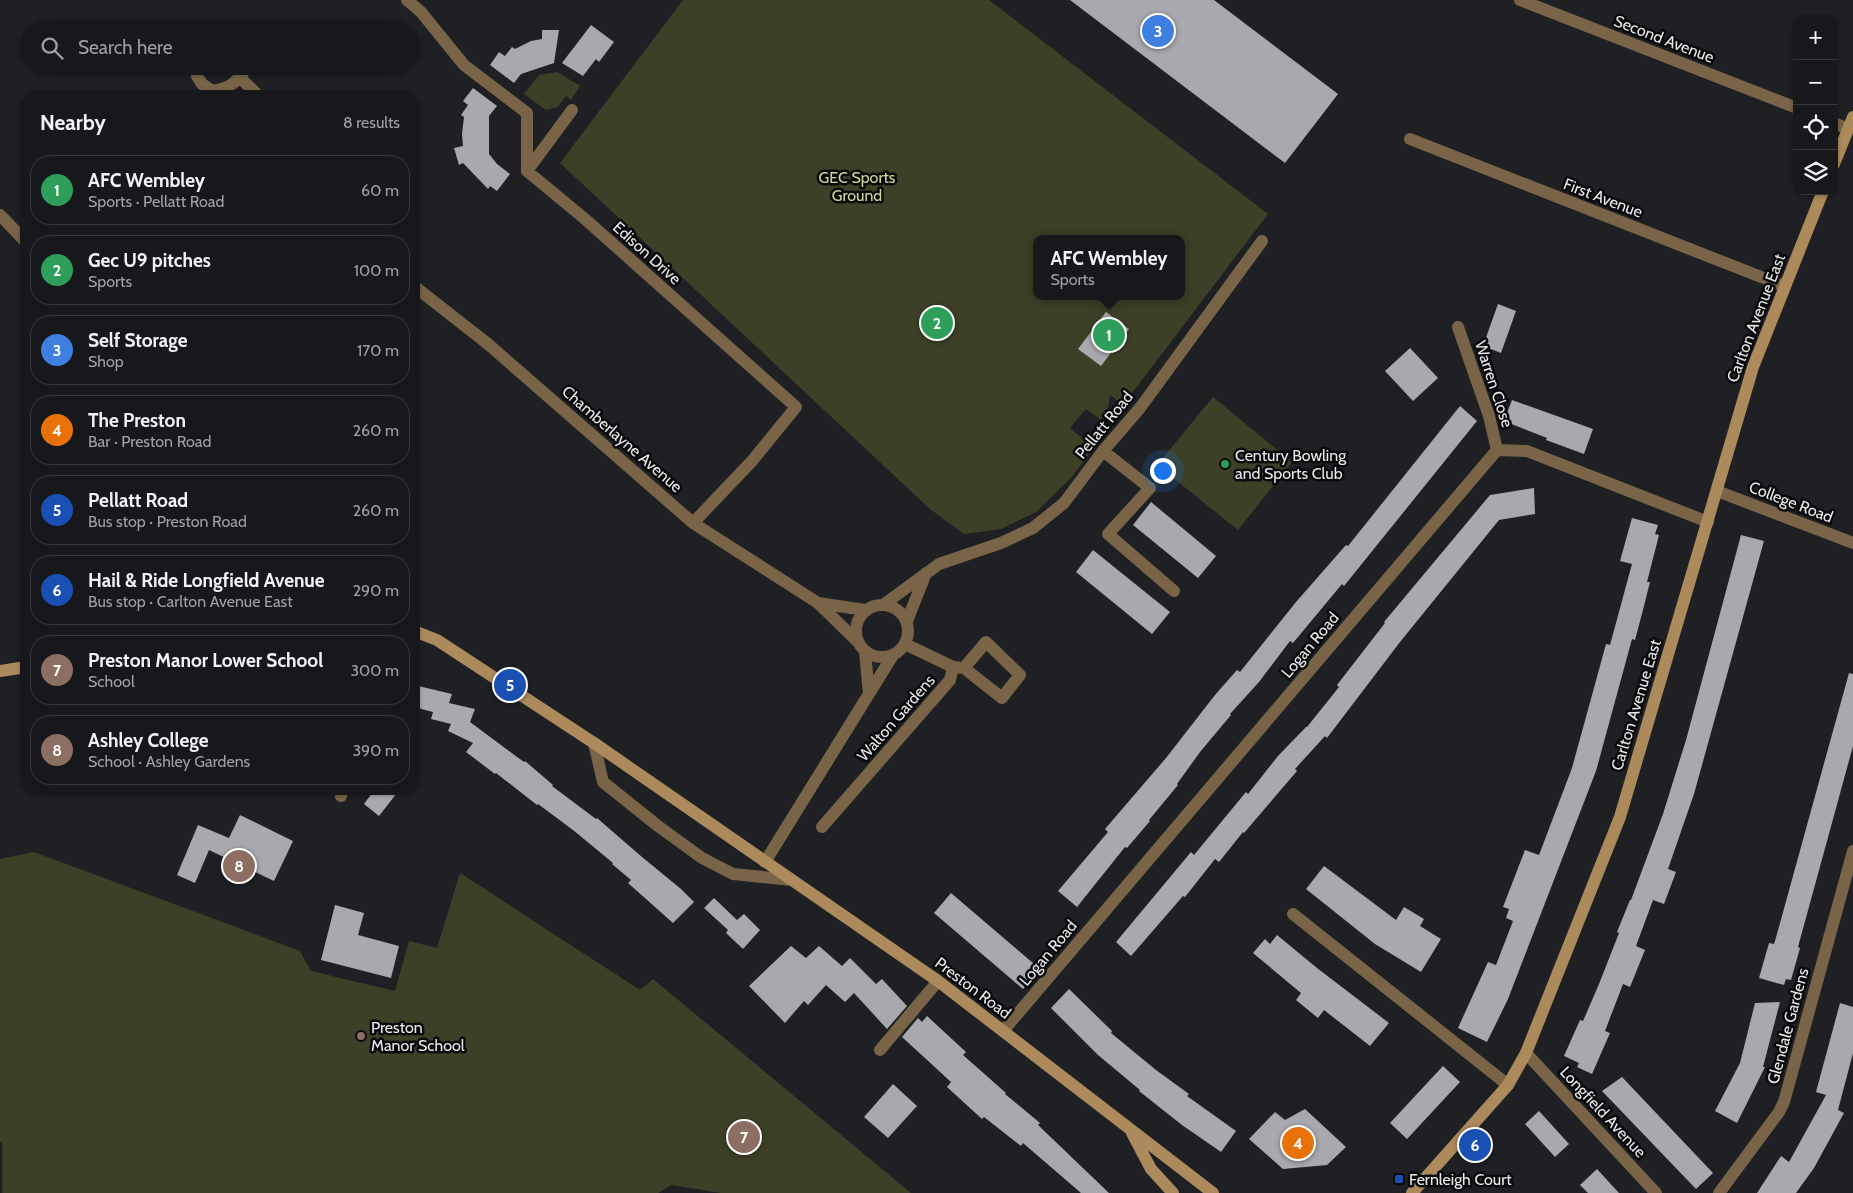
<!DOCTYPE html>
<meta charset="utf-8">
<style>
:root{--surface:#17181b;--page:#202124;--text:#f1f3f6;--muted:#9ea0a3;--line:#36373a;--accent:#d93025}
body{margin:0;font-family:Cabin,sans-serif;background:var(--page);color:var(--text)}
.controls{position:absolute;right:15px;top:15px;display:grid;overflow:hidden;border-radius:10px;box-shadow:0 1px 4px #0004}
.controls button{width:45px;height:45px;display:grid;place-items:center;padding:0;border:0;border-bottom:1px solid var(--line);background:var(--surface);color:var(--text);font:25px sans-serif}
.you{position:absolute;left:1162px;top:470px;width:18px;height:18px;margin:-12px;border:4px solid #fff;border-radius:50%;background:#1a73e8;box-shadow:0 0 0 8px #1a73e833}
.badge{display:grid;place-items:center;width:32px;height:32px;border-radius:50%;background:var(--accent);color:#fff;font-size:16px;font-weight:700}
.pin{position:absolute;translate:-50% -50%;border:2px solid #fff;box-shadow:0 1px 5px #0006}
.popup{position:absolute;left:1033px;top:235px;width:152px;height:65px;box-sizing:border-box;display:grid;place-content:center;border-radius:10px;background:var(--surface);filter:drop-shadow(0 1px 4px #0005);font-size:16px;white-space:nowrap;color:var(--muted)}
.popup b{font-size:19px;color:var(--text)}
.popup::after{content:'';position:absolute;left:50%;top:100%;margin-left:-10px;border:10px solid transparent;border-top-color:var(--surface)}
.list{margin:0;padding:0;list-style:none}
h2{display:flex;justify-content:space-between;align-items:center;height:65px;margin:0;padding:0 20px;font-size:21px}
h2 small{font-size:16px;font-weight:400;color:var(--muted)}
.list li{display:grid;grid-template-columns:32px 1fr auto;gap:15px;align-items:center;box-sizing:border-box;height:70px;margin:0 10px 10px;padding:0 10px;border:1px solid var(--line);border-radius:20px}
.list b{display:block;font-size:19px;white-space:nowrap}
.list p{margin:0;font-size:16px;white-space:nowrap;color:var(--muted)}
.list em{font-size:16px;font-style:normal;color:var(--muted)}
.icon{flex:none;width:28px;height:28px;fill:none;stroke:currentColor;stroke-width:2;stroke-linecap:round;stroke-linejoin:round}
.map{position:relative;flex:none;width:1853px;height:1193px;overflow:hidden}
.search{position:absolute;background:var(--surface);box-shadow:0 1px 4px #0004;left:20px;top:20px;width:400px;height:55px;display:flex;align-items:center;gap:12px;box-sizing:border-box;padding:0 18px;border-radius:28px;color:var(--muted);font-size:19px}
.panel{position:absolute;background:var(--surface);box-shadow:0 1px 4px #0004;left:20px;top:90px;width:400px;height:705px;border-radius:20px}
.map>svg:first-child{display:block}
</style>
<div class="map">
<svg width="1853" height="1193" viewBox="0 0 1853 1193">
<rect width="100%" height="100%" fill="#1f2024"/>
<path fill="#3d4026" fill-rule="evenodd" d="M 683,0 L 989,0 L 1268,214 L 1123,405 L 1110,395 L 1108,408 L 1101,420 L 1086,409 L 1070,428 L 1090,445 L 1090,453 L 1071,478 L 1036,512 L 1001,529 L 964,534 L 930,509 L 560,163 ZM 1036,239 L 1182,239 L 1182,296 L 1036,296 Z
M 557,72 L 580,86 L 571,100 L 566,96 L 558,107 L 546,110 L 524,94 L 539,75 Z
M 1213,397 L 1292,462 L 1238,530 L 1157,465 Z
M 34,852 L 300,951 L 311,971 L 395,991 L 409,941 L 437,948 L 460,873 L 640,990 L 653,979 L 911,1193 L 721,1193 L 672,1185 L 658,1193 L 2,1193 L 2,1142 L 0,1142 L 0,859 Z"/>
<path fill="#a9a8ae" d="M 1070,0 L 1214,0 L 1338,94 L 1285,163 Z
M 591,25 L 614,42 L 599,62 L 596,59 L 583,76 L 562,63 Z
M 542,30 L 559,30 L 554,63 L 521,74 L 514,83 L 490,65 L 499,52 L 505,56 L 512,47 L 515,49 L 531,41 L 542,39 Z
M 473,88 L 497,106 L 489,116 L 489,154 L 497,164 L 510,174 L 497,191 L 490,186 L 488,189 L 463,163 L 459,165 L 454,148 L 463,146 L 462,134 L 464,117 L 461,115 L 468,105 L 463,101 Z
M 1498,304 L 1516,311 L 1501,353 L 1483,346 Z
M 1106,312 L 1129,329 L 1101,366 L 1078,349 Z
M 1410,348 L 1438,378 L 1413,401 L 1385,371 Z
M 1512,400 L 1593,429 L 1584,454 L 1546,440 L 1547,438 L 1504,421 Z
M 1460,406 L 1477,421 L 1344,586 L 1342,584 L 1293,643 L 1290,641 L 1259,682 L 1230,714 L 1231,715 L 1200,752 L 1177,784 L 1178,785 L 1149,820 L 1150,821 L 1127,848 L 1125,847 L 1077,907 L 1058,891 L 1108,832 L 1105,829 L 1166,758 L 1215,695 L 1237,670 L 1240,672 L 1296,602 L 1346,545 L 1348,546 Z
M 1534,488 L 1535,514 L 1499,520 L 1400,642 L 1327,738 L 1325,736 L 1295,769 L 1297,771 L 1244,833 L 1243,832 L 1219,862 L 1215,859 L 1185,897 L 1183,896 L 1131,956 L 1116,942 L 1191,852 L 1194,855 L 1246,792 L 1248,794 L 1278,756 L 1306,727 L 1307,727 L 1339,687 L 1337,685 L 1385,623 L 1384,622 L 1490,495 Z
M 1151,502 L 1216,556 L 1198,578 L 1133,525 Z
M 1632,518 L 1658,525 L 1655,534 L 1659,535 L 1647,582 L 1650,582 L 1644,606 L 1635,640 L 1632,639 L 1596,771 L 1508,999 L 1487,1042 L 1458,1028 L 1488,962 L 1496,965 L 1513,921 L 1506,918 L 1509,909 L 1503,907 L 1525,850 L 1539,855 L 1572,768 L 1606,644 L 1610,645 L 1632,564 L 1620,561 Z
M 1741,535 L 1764,541 L 1694,794 L 1668,869 L 1676,872 L 1664,904 L 1653,900 L 1636,946 L 1645,950 L 1630,987 L 1623,984 L 1605,1031 L 1610,1033 L 1592,1074 L 1577,1067 L 1579,1063 L 1564,1056 L 1580,1020 L 1583,1021 L 1599,984 L 1619,933 L 1617,932 L 1630,900 L 1631,900 L 1663,814 L 1686,740 Z
M 1093,550 L 1170,612 L 1152,634 L 1076,572 Z
M 1849,673 L 1853,674 L 1853,746 L 1798,947 L 1800,948 L 1791,980 L 1786,979 L 1784,985 L 1759,978 L 1769,943 L 1774,944 L 1775,941 Z
M 414,685 L 452,694 L 449,703 L 475,709 L 470,722 L 524,762 L 525,761 L 553,785 L 552,786 L 596,819 L 597,818 L 642,857 L 681,889 L 694,902 L 673,923 L 628,883 L 631,880 L 612,864 L 613,863 L 573,830 L 538,804 L 537,805 L 496,773 L 495,774 L 466,752 L 473,743 L 448,731 L 451,724 L 431,719 L 433,712 L 414,707 Z
M 375,789 L 400,789 L 379,816 L 364,804 Z
M 240,815 L 293,841 L 274,881 L 209,850 L 195,883 L 177,875 L 198,825 L 229,838 Z
M 1324,866 L 1396,920 L 1404,907 L 1424,919 L 1420,926 L 1441,939 L 1421,972 L 1375,944 L 1306,889 Z
M 951,893 L 1040,969 L 1023,989 L 934,913 Z
M 714,898 L 737,920 L 744,914 L 760,930 L 743,949 L 726,933 L 728,930 L 704,908 Z
M 335,905 L 364,913 L 358,935 L 399,946 L 391,978 L 321,960 Z
M 1277,935 L 1317,968 L 1389,1023 L 1370,1046 L 1324,1010 L 1318,1018 L 1296,1000 L 1301,993 L 1253,953 L 1265,939 L 1270,944 Z
M 791,946 L 806,958 L 819,946 L 842,966 L 850,958 L 876,984 L 882,979 L 907,1006 L 887,1029 L 854,993 L 845,1002 L 826,985 L 808,1005 L 804,1001 L 785,1023 L 749,986 Z
M 1069,989 L 1112,1031 L 1111,1033 L 1156,1070 L 1189,1094 L 1187,1096 L 1236,1131 L 1221,1152 L 1182,1125 L 1139,1091 L 1140,1090 L 1098,1055 L 1051,1008 Z
M 1780,1002 L 1763,1067 L 1765,1067 L 1737,1123 L 1715,1111 L 1740,1063 L 1755,1003 Z
M 1840,1003 L 1853,1007 L 1853,1053 L 1838,1110 L 1844,1113 L 1814,1168 L 1796,1193 L 1757,1193 L 1781,1156 L 1789,1162 L 1826,1095 L 1816,1092 Z
M 927,1016 L 966,1052 L 963,1055 L 1006,1093 L 1005,1094 L 1040,1123 L 1038,1125 L 1109,1193 L 1081,1193 L 1023,1143 L 1021,1146 L 984,1117 L 982,1119 L 947,1087 L 951,1082 L 902,1037 L 918,1018 L 922,1022 Z
M 1443,1066 L 1460,1082 L 1407,1139 L 1390,1123 Z
M 1622,1077 L 1713,1173 L 1696,1189 L 1602,1091 Z
M 893,1084 L 917,1106 L 888,1138 L 864,1117 Z
M 1305,1109 L 1346,1147 L 1327,1165 L 1283,1169 L 1249,1139 L 1275,1112 L 1285,1120 Z
M 1539,1111 L 1569,1144 L 1555,1157 L 1525,1124 Z
M 1597,1169 L 1607,1180 L 1619,1193 L 1588,1193 L 1580,1185 Z"/>
<g fill="none" stroke-linecap="round" stroke-linejoin="round">
<path stroke="#796447" stroke-width="12" d="M 407,0 L 421,12 L 464,65 L 527,113 L 527,171 L 585,219 L 796,407 L 752,461 L 693,523
M 1520,0 L 1797,108
M 200,66 L 197,76 L 202,84 L 212,91 C 232,88 236,82 248,66
M 239,77 L 259,96
M 1834,123 L 1848,129
M 1410,139 L 1784,286
M 527,171 L 572,110
M 0,215 L 26,242
M 414,286 L 488,344 L 693,523 L 818,603 L 858,642
M 1458,327 L 1489,416 L 1497,450
M 1103,451 L 1150,488 L 1108,534 L 1174,591
M 1717,491 L 1853,543
M 818,603 L 865,610
M 883,605 L 939,564 L 1001,543 L 1033,528 L 1064,503 L 1103,451 L 1140,408 L 1262,241
M856 631a26 26 0 1 1 52 0a26 26 0 1 1-52 0Z
M 907,621 L 926,573
M 905,644 L 953,667 L 964,668 L 1002,698 L 1020,675 L 986,642 L 964,668
M 865,652 L 869,694
M 594,743 L 603,782 L 658,826 L 702,858 L 733,874 L 792,880
M 341,796 L 343,789
M 822,827 L 950,680 L 953,667
M 765,862 L 893,655
M 1293,914 L 1508,1085
M 1003,1031 L 1497,450 L 1527,451 L 1708,522
M 880,1050 L 938,981
M 1526,1053 L 1656,1193
M 1719,1193 L 1779,1112 L 1784,1102 L 1853,851"/>
<path stroke="#ac8a5c" stroke-width="12" d="M 1834,164 L 1853,117
M 414,631 L 437,640 L 594,743 L 938,981 L 1213,1193
M 0,671 L 26,667
M 1132,1133 L 1151,1169 L 1173,1193
M 1412,1193 L 1508,1085 L 1526,1053 L 1620,817 L 1753,367 L 1823,191"/>
</g>
<circle fill="#2e9e5b" stroke="#0a0a0c" stroke-width="2" cx="1225" cy="464" r="5"/>
<circle fill="#8d6e63" stroke="#0a0a0c" stroke-width="2" cx="361" cy="1036" r="5"/>
<rect fill="#1a4fb4" stroke="#0a0a0c" stroke-width="2" x="1394" y="1174" width="10" height="10" rx="2.5"/>
<g text-anchor="middle" dominant-baseline="central" stroke-width="5" stroke-linejoin="round" paint-order="stroke">
<g font-size="16" fill="#e9e9ec" stroke="#0a0a0c">
<text transform="translate(1664 39) rotate(21)">Second Avenue</text>
<text transform="translate(1603 198) rotate(21)">First Avenue</text>
<text transform="translate(647 253) rotate(42)">Edison Drive</text>
<text transform="translate(1756 318) rotate(-69)">Carlton Avenue East</text>
<text transform="translate(1494 384) rotate(72)">Warren Close</text>
<text transform="translate(1104 425) rotate(-51)">Pellatt Road</text>
<text transform="translate(622 439) rotate(41)">Chamberlayne Avenue</text>
<text transform="translate(1791 502) rotate(21)">College Road</text>
<text transform="translate(1310 645) rotate(-50)">Logan Road</text>
<text transform="translate(1636 705) rotate(-73)">Carlton Avenue East</text>
<text transform="translate(896 718) rotate(-49)">Walton Gardens</text>
<text transform="translate(1048 953) rotate(-50)">Logan Road</text>
<text transform="translate(973 988) rotate(37)">Preston Road</text>
<text transform="translate(1788 1026) rotate(-75)">Glendale Gardens</text>
<text transform="translate(1603 1112) rotate(47)">Longfield Avenue</text>
</g>
<g font-size="16" fill="#cfd89b" stroke="#0a0a0c">
<text x="857" y="177">GEC Sports<tspan x="857" dy="18">Ground</tspan></text>
</g>
<g font-size="16" fill="#e9e9ec" stroke="#0a0a0c" text-anchor="start">
<text x="1235" y="455">Century Bowling<tspan x="1235" dy="18">and Sports Club</tspan></text>
<text x="371" y="1027">Preston<tspan x="371" dy="18">Manor School</tspan></text>
<text x="1409" y="1179">Fernleigh Court</text>
</g>
</g>
</svg>
<div class="controls">
<button>+</button>
<button>−</button>
<button><svg class="icon" aria-label="locate" viewBox="0 0 24 24"><circle cx="12" cy="12" r="6"/><path d="M12 2v4M12 18v4M2 12h4M18 12h4"/></svg></button>
<button><svg class="icon" aria-label="layers" viewBox="0 0 24 24"><path d="M12 4l9 5-9 5-9-5zM3 14l9 5 9-5"/></svg></button>
</div>
<div class="you"></div>
<div class="pin badge" style="left:1109px;top:335px;background:#2e9e5b">1</div>
<div class="popup"><b>AFC Wembley</b>Sports</div>
<div class="pin badge" style="left:937px;top:323px;background:#2e9e5b">2</div>
<div class="pin badge" style="left:1158px;top:31px;background:#3f7fe0">3</div>
<div class="pin badge" style="left:1298px;top:1143px;background:#e8710a">4</div>
<div class="pin badge" style="left:510px;top:685px;background:#1a4fb4">5</div>
<div class="pin badge" style="left:1475px;top:1145px;background:#1a4fb4">6</div>
<div class="pin badge" style="left:744px;top:1137px;background:#8d6e63">7</div>
<div class="pin badge" style="left:239px;top:866px;background:#8d6e63">8</div>
<div class="search"><svg class="icon" aria-label="search" viewBox="0 0 24 24"><circle cx="10" cy="10" r="6"/><path d="M15 15l6 6"/></svg>Search here</div>
<section class="panel">
<h2>Nearby<small>8 results</small></h2>
<ul class="list">
<li><span class="badge" style="background:#2e9e5b">1</span><div><b>AFC Wembley</b><p>Sports · Pellatt Road</p></div><em>60 m</em></li>
<li><span class="badge" style="background:#2e9e5b">2</span><div><b>Gec U9 pitches</b><p>Sports</p></div><em>100 m</em></li>
<li><span class="badge" style="background:#3f7fe0">3</span><div><b>Self Storage</b><p>Shop</p></div><em>170 m</em></li>
<li><span class="badge" style="background:#e8710a">4</span><div><b>The Preston</b><p>Bar · Preston Road</p></div><em>260 m</em></li>
<li><span class="badge" style="background:#1a4fb4">5</span><div><b>Pellatt Road</b><p>Bus stop · Preston Road</p></div><em>260 m</em></li>
<li><span class="badge" style="background:#1a4fb4">6</span><div><b>Hail &amp; Ride Longfield Avenue</b><p>Bus stop · Carlton Avenue East</p></div><em>290 m</em></li>
<li><span class="badge" style="background:#8d6e63">7</span><div><b>Preston Manor Lower School</b><p>School</p></div><em>300 m</em></li>
<li><span class="badge" style="background:#8d6e63">8</span><div><b>Ashley College</b><p>School · Ashley Gardens</p></div><em>390 m</em></li>
</ul>
</section>
</div>
